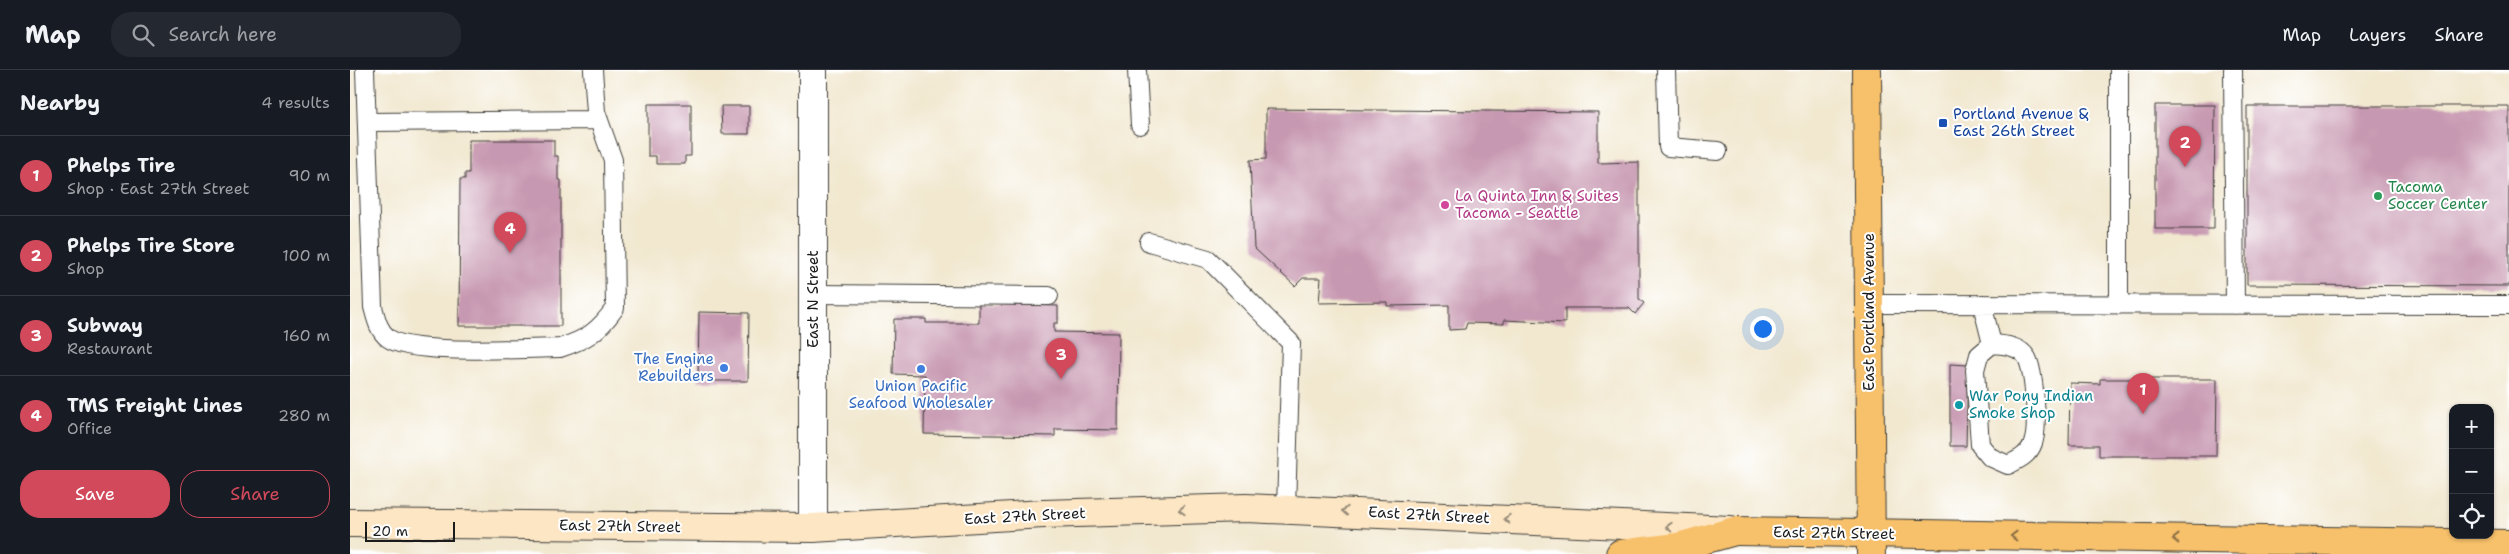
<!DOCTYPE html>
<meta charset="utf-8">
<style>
:root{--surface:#171b24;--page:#242831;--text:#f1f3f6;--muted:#9ea1a6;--line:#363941;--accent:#d1495b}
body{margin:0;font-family:"Shantell Sans",sans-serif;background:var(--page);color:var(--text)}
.controls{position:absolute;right:15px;bottom:15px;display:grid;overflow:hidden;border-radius:10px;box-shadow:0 1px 4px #0004}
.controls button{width:45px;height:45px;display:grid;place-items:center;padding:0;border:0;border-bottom:1px solid var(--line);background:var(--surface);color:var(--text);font:25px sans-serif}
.scale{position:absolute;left:15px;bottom:12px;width:90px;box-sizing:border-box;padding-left:5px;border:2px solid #1c1c1c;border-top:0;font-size:14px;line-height:18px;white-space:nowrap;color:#1c1c1c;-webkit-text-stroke:4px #fff;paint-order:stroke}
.you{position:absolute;left:1412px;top:258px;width:18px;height:18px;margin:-12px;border:4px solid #fff;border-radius:50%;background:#1a73e8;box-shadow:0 0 0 8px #1a73e833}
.badge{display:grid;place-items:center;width:32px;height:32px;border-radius:50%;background:var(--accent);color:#fff;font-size:16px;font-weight:700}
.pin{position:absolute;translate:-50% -41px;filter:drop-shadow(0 1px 2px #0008)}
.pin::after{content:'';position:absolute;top:26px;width:18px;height:15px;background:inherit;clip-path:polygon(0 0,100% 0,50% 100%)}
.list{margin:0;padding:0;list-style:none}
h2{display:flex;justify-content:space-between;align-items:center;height:65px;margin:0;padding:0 20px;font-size:21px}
h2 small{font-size:16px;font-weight:400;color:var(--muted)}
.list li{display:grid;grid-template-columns:32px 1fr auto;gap:15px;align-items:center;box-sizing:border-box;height:80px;padding:0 20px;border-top:1px solid var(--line)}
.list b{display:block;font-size:19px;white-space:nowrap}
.list p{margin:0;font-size:16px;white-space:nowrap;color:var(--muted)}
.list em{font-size:16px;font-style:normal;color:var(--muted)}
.actions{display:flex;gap:10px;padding:15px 20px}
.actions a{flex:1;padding:11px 0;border:1px solid var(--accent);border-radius:20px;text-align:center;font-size:18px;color:var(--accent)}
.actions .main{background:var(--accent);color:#fff}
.icon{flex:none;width:28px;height:28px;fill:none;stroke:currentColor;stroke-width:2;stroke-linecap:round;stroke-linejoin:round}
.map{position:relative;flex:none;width:2159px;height:484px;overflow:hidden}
header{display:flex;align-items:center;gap:30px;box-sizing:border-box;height:70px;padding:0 25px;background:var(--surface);border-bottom:1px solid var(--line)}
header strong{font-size:24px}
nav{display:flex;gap:28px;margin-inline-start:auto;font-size:18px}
.search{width:350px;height:45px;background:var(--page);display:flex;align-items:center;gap:12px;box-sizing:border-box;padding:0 18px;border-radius:20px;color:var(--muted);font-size:19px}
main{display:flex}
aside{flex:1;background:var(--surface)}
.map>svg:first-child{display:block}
</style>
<header>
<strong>Map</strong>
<div class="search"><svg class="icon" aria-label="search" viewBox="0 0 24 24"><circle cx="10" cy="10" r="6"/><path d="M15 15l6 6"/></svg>Search here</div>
<nav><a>Map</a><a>Layers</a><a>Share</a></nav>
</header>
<main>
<aside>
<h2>Nearby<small>4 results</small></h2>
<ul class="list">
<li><span class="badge">1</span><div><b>Phelps Tire</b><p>Shop · East 27th Street</p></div><em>90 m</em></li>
<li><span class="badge">2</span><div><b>Phelps Tire Store</b><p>Shop</p></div><em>100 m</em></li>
<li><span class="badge">3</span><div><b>Subway</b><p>Restaurant</p></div><em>160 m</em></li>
<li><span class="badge">4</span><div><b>TMS Freight Lines</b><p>Office</p></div><em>280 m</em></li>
</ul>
<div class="actions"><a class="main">Save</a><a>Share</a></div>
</aside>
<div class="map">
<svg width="2159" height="484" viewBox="0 0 2159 484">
<rect width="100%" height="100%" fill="#fff"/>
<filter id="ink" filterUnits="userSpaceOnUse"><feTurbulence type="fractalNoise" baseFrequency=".02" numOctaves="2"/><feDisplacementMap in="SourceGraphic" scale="10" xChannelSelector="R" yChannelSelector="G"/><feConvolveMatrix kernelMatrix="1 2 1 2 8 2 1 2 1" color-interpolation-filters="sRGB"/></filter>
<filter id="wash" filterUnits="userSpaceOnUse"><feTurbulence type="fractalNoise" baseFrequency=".0096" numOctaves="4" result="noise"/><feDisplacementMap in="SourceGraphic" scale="20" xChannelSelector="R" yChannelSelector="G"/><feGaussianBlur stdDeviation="1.12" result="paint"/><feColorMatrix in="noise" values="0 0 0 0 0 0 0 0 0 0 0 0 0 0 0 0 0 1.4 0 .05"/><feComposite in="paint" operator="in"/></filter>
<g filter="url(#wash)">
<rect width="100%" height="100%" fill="#f2e8d0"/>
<g id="blocks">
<path fill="#c798b1" d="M 298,34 L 341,34 L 341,86 L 335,86 L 335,94 L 306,94 L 306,86 L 298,86 Z
M 1805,35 L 1865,35 L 1864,159 L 1805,159 Z
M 371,36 L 399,36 L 399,64 L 372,64 Z
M 1897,36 L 2159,36 L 2159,216 L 1897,215 Z
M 916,39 L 1248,42 L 1248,93 L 1289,92 L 1289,229 L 1294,233 L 1285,244 L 1279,238 L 1215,238 L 1215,253 L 1154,250 L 1154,254 L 1117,253 L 1115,259 L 1099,260 L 1099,235 L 1037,236 L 1037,232 L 969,233 L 971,208 L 953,208 L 945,216 L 904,178 L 900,90 L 916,89 Z
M 119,70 L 204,70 L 204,86 L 208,86 L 208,110 L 211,110 L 211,256 L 109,256 L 110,109 L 115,109 L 115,103 L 119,103 Z
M 629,234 L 708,236 L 708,253 L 704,253 L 704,262 L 769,263 L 768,360 L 705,359 L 705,366 L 574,364 L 575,305 L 543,304 L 544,249 L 576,249 L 576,253 L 629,253 Z
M 349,242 L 399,243 L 398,311 L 348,311 Z
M 1600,294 L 1618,295 L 1616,376 L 1600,376 Z
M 1750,309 L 1867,309 L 1866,386 L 1749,386 L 1749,375 L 1719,375 L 1720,313 L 1750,314 Z"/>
</g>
</g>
<g filter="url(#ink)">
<use href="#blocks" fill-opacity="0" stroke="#3c3b37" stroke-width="1"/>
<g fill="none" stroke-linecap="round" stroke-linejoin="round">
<g stroke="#3c3b37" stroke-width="20">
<path id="lane" d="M 15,0 L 23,237 C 26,248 28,260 38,268 C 62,286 176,278 210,278 C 237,269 248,262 265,238 L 263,90 L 246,42 L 243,0
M 787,0 L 790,55
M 1316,0 L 1318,77 L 1368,81
M 1769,0 L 1769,235
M 1883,0 L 1885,235
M 17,52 L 249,50
M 799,172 L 858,189 L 941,273 L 936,438
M 463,224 L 699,226
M 1519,234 L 2159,235
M 1632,234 L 1642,274
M 1642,274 C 1655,275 1670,276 1677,288 C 1684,302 1689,358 1683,373 C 1679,385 1668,390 1658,395 L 1640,387 L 1630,375 L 1625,300 L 1629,285 Z"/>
</g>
<g stroke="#3c3b37" stroke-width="30">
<path id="street" d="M 463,0 L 463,458"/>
</g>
<g stroke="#3c3b37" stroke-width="30">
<path id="secondary" d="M 0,453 L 463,458 L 693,444 L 896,438 L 1381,460"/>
</g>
<g stroke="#3c3b37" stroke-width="30">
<path id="primary" d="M 1517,0 L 1521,484
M 1385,461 L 2159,474"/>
</g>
<g stroke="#3c3b37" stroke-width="30">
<path id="highway" d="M 1270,484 L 1328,477 L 1385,461"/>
</g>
<use href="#lane" stroke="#fff" stroke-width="18"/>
<use href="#street" stroke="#fff" stroke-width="28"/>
<use href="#secondary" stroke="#fce6c4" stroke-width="28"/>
<use href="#primary" stroke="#f7c06b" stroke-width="28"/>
<use href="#highway" stroke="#f7c06b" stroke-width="28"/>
</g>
<defs><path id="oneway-chevron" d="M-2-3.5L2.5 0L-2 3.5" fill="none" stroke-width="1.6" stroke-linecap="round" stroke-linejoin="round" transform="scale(1.25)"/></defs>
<g stroke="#978b78">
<use href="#oneway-chevron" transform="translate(832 440) rotate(178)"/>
<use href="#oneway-chevron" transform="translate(995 441) rotate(-177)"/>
<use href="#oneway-chevron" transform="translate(1157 449) rotate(-177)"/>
<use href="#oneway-chevron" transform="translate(1319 457) rotate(-177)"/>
</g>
<g stroke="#8a6e44">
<use href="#oneway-chevron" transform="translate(1664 466) rotate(-179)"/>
<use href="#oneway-chevron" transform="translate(1826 469) rotate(-179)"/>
</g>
</g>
<rect fill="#1a4fb4" stroke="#fff" stroke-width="2" x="1588" y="48" width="10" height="10" rx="2.5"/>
<circle fill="#2e9e5b" stroke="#fff" stroke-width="2" cx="2028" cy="126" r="5"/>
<circle fill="#d1479c" stroke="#fff" stroke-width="2" cx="1095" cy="135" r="5"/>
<g fill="#3f7fe0" stroke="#fff" stroke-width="2">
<circle cx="374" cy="298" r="5"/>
<circle cx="571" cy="299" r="5"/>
</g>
<circle fill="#0f9aa8" stroke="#fff" stroke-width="2" cx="1609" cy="335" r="5"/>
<g text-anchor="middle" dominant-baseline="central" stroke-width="4" stroke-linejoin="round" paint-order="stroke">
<g font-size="15" fill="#164399" stroke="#fff" text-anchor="start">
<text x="1603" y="44">Portland Avenue &amp;<tspan x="1603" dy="17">East 26th Street</tspan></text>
</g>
<g font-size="15" fill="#27864d" stroke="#fff" text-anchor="start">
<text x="2038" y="117">Tacoma<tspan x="2038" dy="17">Soccer Center</tspan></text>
</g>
<g font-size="15" fill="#b23c85" stroke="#fff" text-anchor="start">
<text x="1105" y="126">La Quinta Inn &amp; Suites<tspan x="1105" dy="17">Tacoma - Seattle</tspan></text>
</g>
<g font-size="15" fill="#1c1c1c" stroke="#fff">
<text transform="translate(463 229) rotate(-90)">East N Street</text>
<text transform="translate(1519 242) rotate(-90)">East Portland Avenue</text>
<text transform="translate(1079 445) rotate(3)">East 27th Street</text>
<text transform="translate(675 446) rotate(-3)">East 27th Street</text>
<text transform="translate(270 456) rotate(1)">East 27th Street</text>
<text transform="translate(1484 463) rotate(1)">East 27th Street</text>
</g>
<g font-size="15" fill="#366cbe" stroke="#fff" text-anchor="end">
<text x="364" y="289">The Engine<tspan x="364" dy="17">Rebuilders</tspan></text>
<text x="571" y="316" text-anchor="middle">Union Pacific<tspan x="571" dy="17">Seafood Wholesaler</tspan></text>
</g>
<g font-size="15" fill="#0d838f" stroke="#fff" text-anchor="start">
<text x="1619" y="326">War Pony Indian<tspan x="1619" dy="17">Smoke Shop</tspan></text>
</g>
</g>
</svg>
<div class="controls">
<button>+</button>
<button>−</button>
<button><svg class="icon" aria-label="locate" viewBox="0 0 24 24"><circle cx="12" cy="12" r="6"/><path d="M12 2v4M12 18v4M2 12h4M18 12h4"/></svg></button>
</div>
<div class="scale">20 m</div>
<div class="you"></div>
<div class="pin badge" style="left:1793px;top:344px">1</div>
<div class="pin badge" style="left:1835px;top:97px">2</div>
<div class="pin badge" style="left:711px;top:309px">3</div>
<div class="pin badge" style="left:160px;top:183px">4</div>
</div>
</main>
